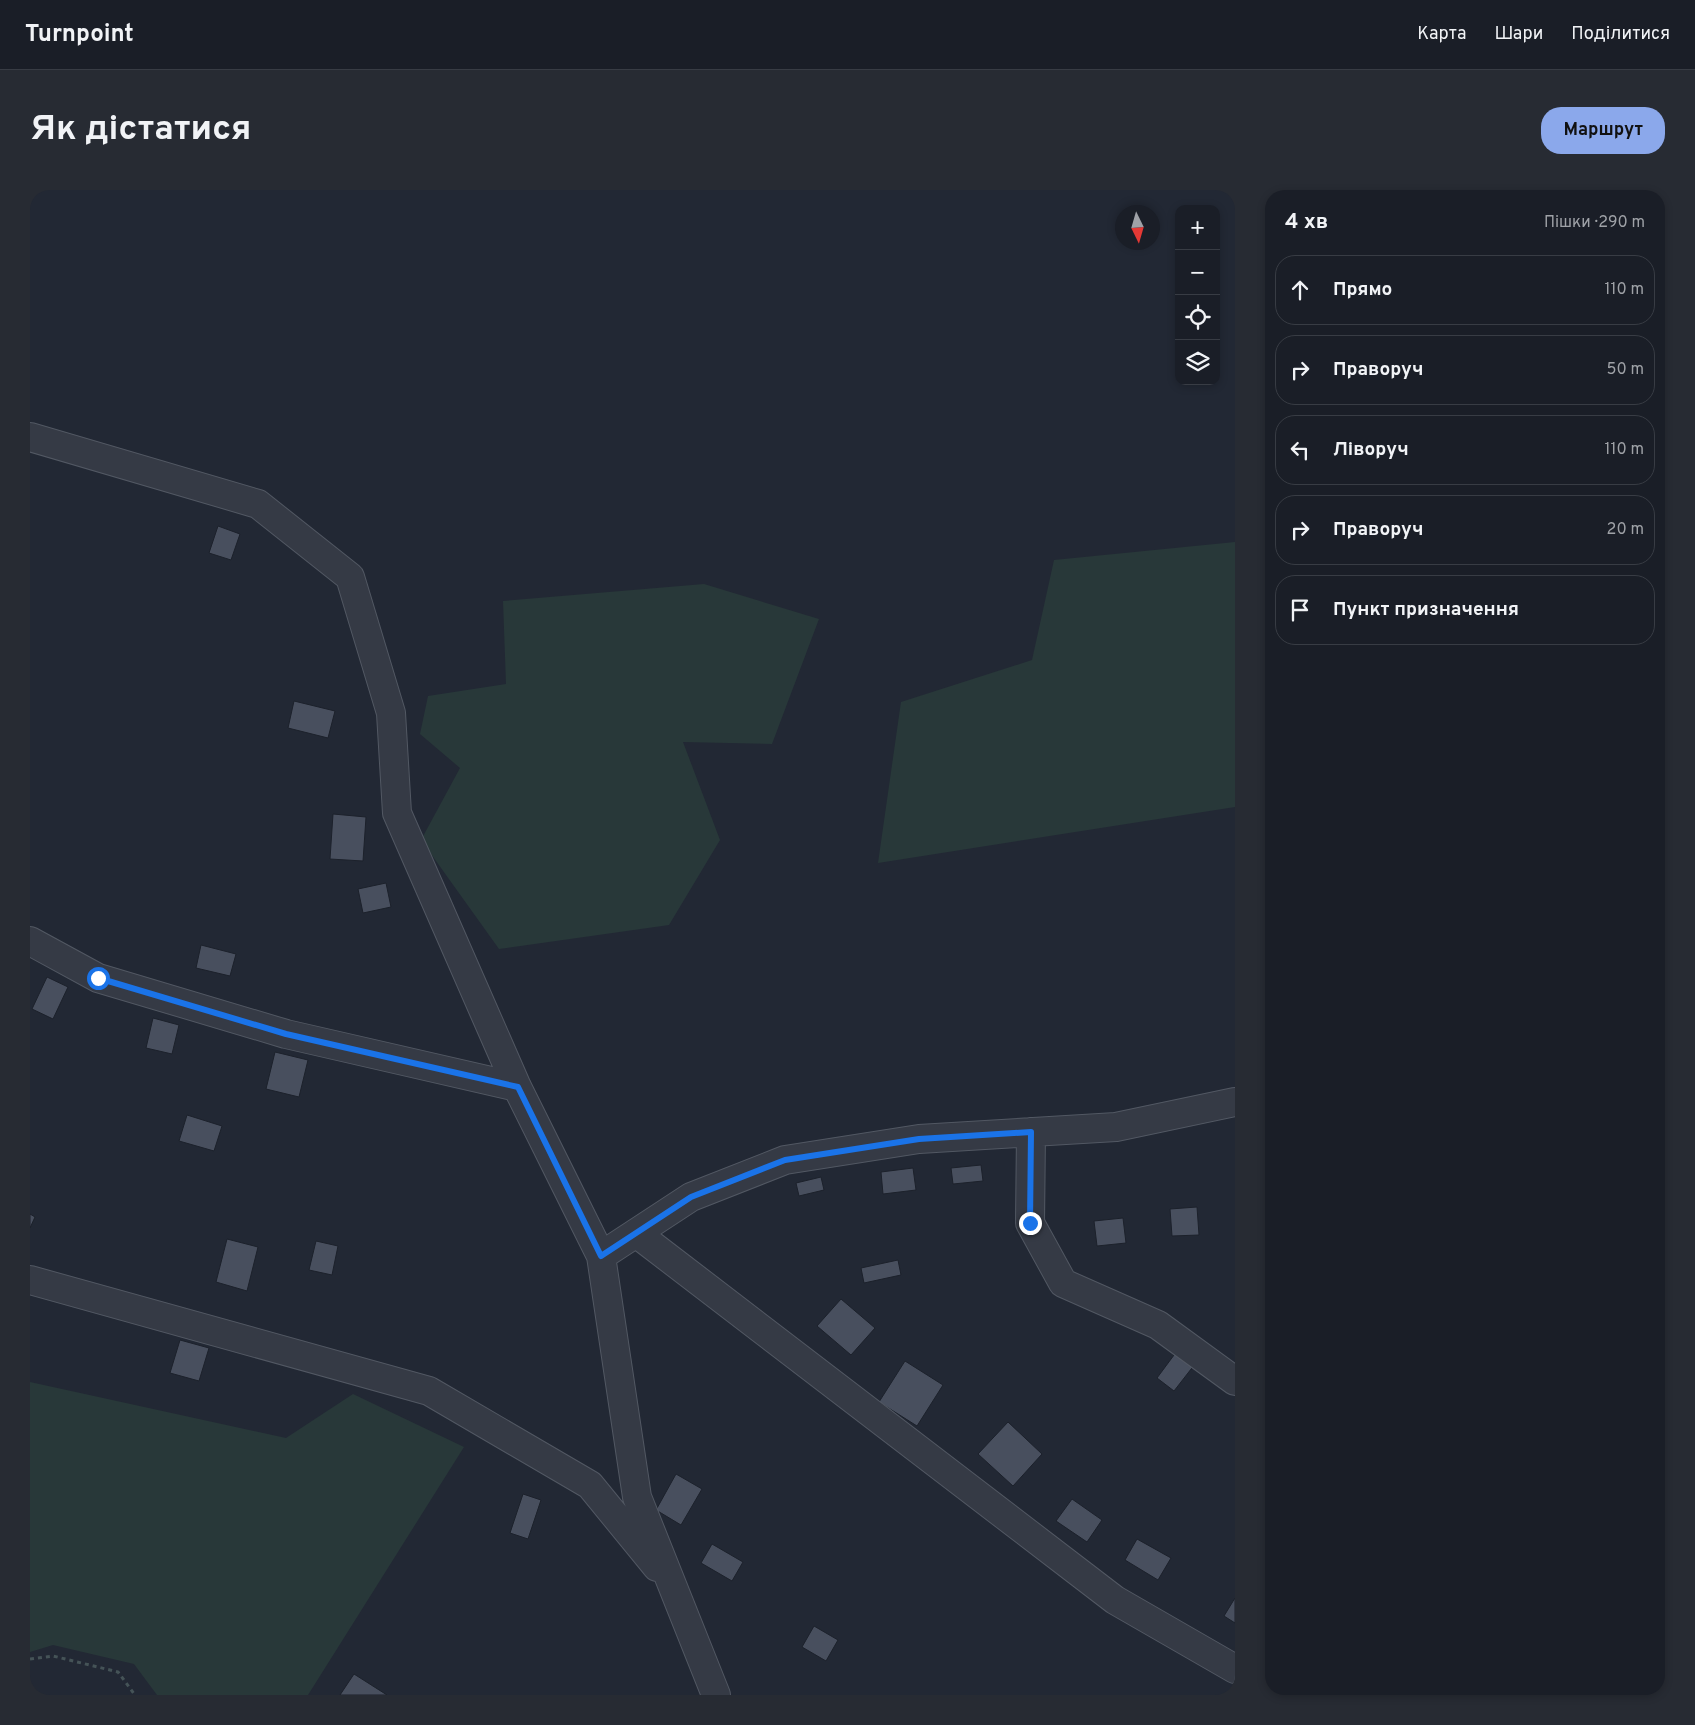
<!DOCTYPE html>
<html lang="uk">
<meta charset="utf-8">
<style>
:root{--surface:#1a1e27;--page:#272b33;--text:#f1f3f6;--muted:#9fa2a7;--line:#383c44;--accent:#8ba8eb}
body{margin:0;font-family:Overpass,sans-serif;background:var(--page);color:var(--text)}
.controls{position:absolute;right:15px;top:15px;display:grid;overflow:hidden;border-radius:10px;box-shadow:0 2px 8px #0003}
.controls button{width:45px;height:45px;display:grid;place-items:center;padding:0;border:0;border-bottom:1px solid var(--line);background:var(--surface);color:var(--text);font:25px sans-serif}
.compass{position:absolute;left:1085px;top:15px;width:45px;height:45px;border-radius:50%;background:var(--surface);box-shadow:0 2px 8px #0003;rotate:175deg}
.stop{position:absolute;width:15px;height:15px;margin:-11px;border:4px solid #1a73e8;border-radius:50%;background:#fff}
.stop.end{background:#1a73e8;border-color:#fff;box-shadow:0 1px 5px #0008}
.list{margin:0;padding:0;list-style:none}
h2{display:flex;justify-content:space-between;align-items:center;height:65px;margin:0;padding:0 20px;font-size:21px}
h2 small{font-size:16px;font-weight:400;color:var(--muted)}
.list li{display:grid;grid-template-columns:32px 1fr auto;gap:15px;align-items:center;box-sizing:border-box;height:70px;margin:0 10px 10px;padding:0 10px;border:1px solid var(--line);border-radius:20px}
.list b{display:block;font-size:19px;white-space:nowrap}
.list em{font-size:16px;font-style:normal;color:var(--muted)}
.icon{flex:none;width:28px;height:28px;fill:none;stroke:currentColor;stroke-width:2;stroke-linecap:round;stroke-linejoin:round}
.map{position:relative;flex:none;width:1205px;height:1505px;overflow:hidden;border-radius:20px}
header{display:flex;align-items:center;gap:30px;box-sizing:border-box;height:70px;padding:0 25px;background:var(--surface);border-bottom:1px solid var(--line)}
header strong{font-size:24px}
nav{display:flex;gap:28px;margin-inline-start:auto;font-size:18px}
.intro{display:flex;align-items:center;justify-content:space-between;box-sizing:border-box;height:120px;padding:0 30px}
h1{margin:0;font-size:35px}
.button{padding:12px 22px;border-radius:20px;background:var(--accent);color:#111;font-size:18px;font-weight:700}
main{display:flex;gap:30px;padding:0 30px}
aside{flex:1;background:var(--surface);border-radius:20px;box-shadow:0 2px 8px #0003}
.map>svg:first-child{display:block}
</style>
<header>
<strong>Turnpoint</strong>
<nav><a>Карта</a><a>Шари</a><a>Поділитися</a></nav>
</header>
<div class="intro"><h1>Як дістатися</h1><a class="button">Маршрут</a></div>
<main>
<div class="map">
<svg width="1205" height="1505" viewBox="0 0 1205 1505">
<rect width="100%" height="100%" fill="#222834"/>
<path fill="#283839" d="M 1205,352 L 1205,617 L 848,673 L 871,512 L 1002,470 L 1024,370 Z
M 674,394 L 789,429 L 742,554 L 653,552 L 690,650 L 639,735 L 469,759 L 391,650 L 430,578 L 390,544 L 398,506 L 476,494 L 473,411 Z
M 0,1192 L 256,1248 L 323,1204 L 434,1257 L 278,1505 L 127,1505 L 104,1474 L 23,1455 L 0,1462 Z"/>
<path fill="#484f5e" stroke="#1c212b" d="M 188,336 L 210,344 L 201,370 L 179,363 Z
M 264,511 L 305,521 L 298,548 L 258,538 Z
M 303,624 L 336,627 L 333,671 L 300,669 Z
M 356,693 L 361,717 L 333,723 L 328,699 Z
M 171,755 L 206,764 L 200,786 L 166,778 Z
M 17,787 L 38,797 L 23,829 L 2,819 Z
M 123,828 L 149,835 L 142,864 L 116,858 Z
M 245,862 L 278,870 L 269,907 L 236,899 Z
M 157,925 L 192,936 L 184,961 L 149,951 Z
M 951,975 L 953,991 L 923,994 L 921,978 Z
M 883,978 L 886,1000 L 853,1004 L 851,982 Z
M 791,987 L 794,1000 L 769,1006 L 766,993 Z
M 1167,1017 L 1169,1045 L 1142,1046 L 1140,1019 Z
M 0,1024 L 5,1027 L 0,1038 Z
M 1093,1028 L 1096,1053 L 1067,1056 L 1064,1031 Z
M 197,1049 L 228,1057 L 217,1101 L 186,1092 Z
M 286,1051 L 308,1056 L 302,1085 L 279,1080 Z
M 868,1070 L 871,1085 L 834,1093 L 831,1078 Z
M 811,1109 L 845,1138 L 821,1165 L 787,1136 Z
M 150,1150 L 179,1158 L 169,1191 L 140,1183 Z
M 1147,1161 L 1165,1174 L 1144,1201 L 1127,1188 Z
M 875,1171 L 913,1195 L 887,1236 L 849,1212 Z
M 978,1232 L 1012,1264 L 983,1296 L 948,1264 Z
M 646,1284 L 672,1299 L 651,1335 L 626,1320 Z
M 493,1304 L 511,1310 L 498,1349 L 480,1343 Z
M 1042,1309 L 1072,1330 L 1057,1352 L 1026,1331 Z
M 1107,1349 L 1141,1368 L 1128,1390 L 1095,1370 Z
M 682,1354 L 713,1372 L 702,1391 L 671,1373 Z
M 1205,1408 L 1205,1433 L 1194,1426 Z
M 784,1436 L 808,1450 L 796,1471 L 772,1457 Z
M 324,1484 L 357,1505 L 310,1505 Z"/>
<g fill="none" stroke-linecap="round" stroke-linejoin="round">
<g stroke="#525863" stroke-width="30">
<path id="minor" d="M 0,247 L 228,314 L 320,387 L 361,523 L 367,623 L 487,897 L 571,1066 L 607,1307 L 686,1505
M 0,751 L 68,788 L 256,844 L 487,897
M 1001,942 L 1000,1033 L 1033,1093 L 1128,1135 L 1205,1191
M 606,1043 L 1085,1410 L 1205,1479
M 571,1066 L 661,1007 L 755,970 L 889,949 L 1086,937 L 1205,912
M 0,1090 L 399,1201 L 560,1295 L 627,1377"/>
</g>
<path stroke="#455357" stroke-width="3" stroke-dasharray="4 4" stroke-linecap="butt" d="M 0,1469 L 23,1466 L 88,1482 L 105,1505"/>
<use href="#minor" stroke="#353a45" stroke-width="28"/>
</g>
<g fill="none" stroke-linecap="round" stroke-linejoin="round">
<path stroke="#1a73e8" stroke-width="6" d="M 68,788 L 256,844 L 488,897 L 571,1066 L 661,1007 L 755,970 L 889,949 L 1001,942 L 1000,1033"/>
</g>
</svg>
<div class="controls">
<button>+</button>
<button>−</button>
<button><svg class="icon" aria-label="locate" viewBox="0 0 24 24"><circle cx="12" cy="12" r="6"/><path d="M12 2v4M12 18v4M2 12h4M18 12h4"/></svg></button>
<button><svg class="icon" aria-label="layers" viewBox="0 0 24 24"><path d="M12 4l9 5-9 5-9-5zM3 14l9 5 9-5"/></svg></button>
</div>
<svg class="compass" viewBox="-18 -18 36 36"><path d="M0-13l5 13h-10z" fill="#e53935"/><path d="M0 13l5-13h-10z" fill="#9fa2a7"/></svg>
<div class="stop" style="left:68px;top:788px"></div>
<div class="stop end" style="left:1000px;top:1033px"></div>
</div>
<aside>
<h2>4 хв<small>Пішки · 290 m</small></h2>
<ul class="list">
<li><svg class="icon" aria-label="ahead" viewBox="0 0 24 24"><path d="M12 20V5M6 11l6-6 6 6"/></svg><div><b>Прямо</b></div><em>110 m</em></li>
<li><svg class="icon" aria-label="right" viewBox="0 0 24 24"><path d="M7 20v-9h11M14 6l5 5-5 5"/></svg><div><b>Праворуч</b></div><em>50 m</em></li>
<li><svg class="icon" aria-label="left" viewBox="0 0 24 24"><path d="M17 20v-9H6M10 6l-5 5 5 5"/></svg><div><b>Ліворуч</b></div><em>110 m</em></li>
<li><svg class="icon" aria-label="right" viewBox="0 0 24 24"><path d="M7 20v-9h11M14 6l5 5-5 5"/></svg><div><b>Праворуч</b></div><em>20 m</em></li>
<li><svg class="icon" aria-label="arrive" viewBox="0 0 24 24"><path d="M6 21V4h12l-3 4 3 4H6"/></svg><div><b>Пункт призначення</b></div></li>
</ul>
</aside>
</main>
